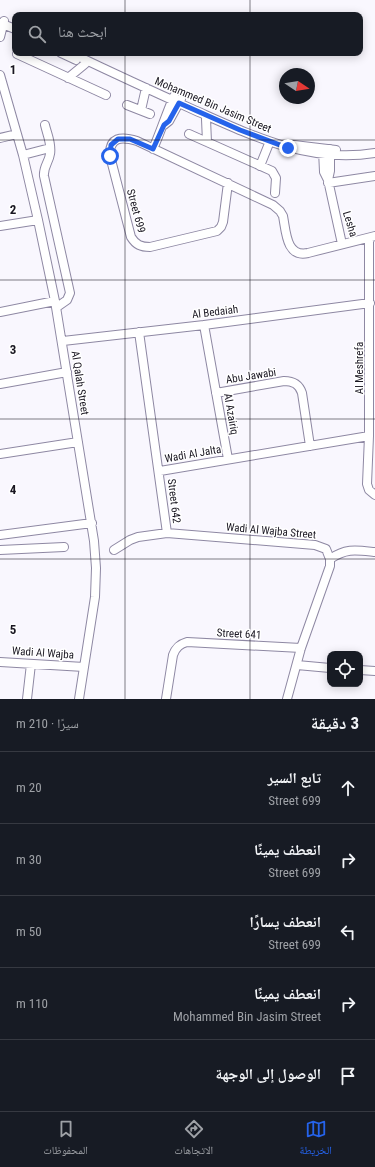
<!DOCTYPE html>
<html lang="ar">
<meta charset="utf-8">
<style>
:root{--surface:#171b24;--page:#242831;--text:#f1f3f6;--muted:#9ea1a6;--line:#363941;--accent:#2563eb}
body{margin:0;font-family:"Roboto Condensed","Noto Naskh Arabic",sans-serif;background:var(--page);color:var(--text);direction:rtl}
.controls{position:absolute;right:12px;bottom:12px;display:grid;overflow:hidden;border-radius:8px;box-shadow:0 2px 10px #0003}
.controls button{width:36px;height:36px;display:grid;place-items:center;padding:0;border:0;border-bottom:1px solid var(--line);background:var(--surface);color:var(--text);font:20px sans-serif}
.compass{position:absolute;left:279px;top:68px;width:36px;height:36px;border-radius:50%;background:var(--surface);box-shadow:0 2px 10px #0003;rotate:102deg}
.stop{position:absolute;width:12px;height:12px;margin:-9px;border:3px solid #2563eb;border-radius:50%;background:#fff}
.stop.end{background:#2563eb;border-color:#fff;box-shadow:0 1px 4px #0008}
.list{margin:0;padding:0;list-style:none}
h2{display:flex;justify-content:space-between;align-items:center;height:52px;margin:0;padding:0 16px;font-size:17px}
h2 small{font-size:13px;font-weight:400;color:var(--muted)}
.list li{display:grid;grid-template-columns:26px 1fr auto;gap:12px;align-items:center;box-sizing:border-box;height:72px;padding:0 16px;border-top:1px solid var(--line)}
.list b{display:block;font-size:15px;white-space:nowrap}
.list p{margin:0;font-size:13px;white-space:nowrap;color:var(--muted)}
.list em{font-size:13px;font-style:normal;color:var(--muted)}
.icon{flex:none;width:22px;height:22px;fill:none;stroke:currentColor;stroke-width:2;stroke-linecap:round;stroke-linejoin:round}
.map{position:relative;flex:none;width:375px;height:699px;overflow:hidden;direction:ltr}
.search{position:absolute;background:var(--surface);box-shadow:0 2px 10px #0003;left:12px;right:12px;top:12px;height:44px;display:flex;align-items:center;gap:10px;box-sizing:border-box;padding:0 14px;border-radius:8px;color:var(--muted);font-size:15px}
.sheet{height:412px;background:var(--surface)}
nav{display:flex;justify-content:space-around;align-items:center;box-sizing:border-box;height:56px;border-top:1px solid var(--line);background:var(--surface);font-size:11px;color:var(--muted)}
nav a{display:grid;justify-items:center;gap:2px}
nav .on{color:var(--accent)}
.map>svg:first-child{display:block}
</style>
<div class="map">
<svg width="375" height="699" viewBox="0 0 375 699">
<rect width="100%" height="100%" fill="#f9f7fe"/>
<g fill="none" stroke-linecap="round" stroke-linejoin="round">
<g stroke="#8e88a3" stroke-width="10">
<path id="minor" d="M 0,23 L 15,29
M 0,37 L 4,21
M 61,53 L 76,60
M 71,53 C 111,72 152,91 192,109 C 251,135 308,164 375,153
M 17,54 L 106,95
M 0,75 L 23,155 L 38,220 L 55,301 L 94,541 L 96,568 L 95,597 L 79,699
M 68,78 L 85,64
M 127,105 L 150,114
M 141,110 L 146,88
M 206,119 L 207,142
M 45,125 C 47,134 52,144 50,154 C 49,162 43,167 44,176 L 70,293 L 67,300 L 57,307
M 164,125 L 169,121 L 181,99
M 189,134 L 272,171 L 276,178 L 275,193
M 0,138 L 17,134
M 294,145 L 336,150
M 153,149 C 161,131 166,114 174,96
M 323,150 L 324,172 L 328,180 L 342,244
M 23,155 L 50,148
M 260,166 L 268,146
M 328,180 L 330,171 L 330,149
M 228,183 L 223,222 L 221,227 L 217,231 L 150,247 C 141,247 136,245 131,237 L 110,156 C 109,137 121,136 137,141 L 273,205 L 280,211 L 283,216 C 286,231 286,258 308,253 L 375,236
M 328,183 L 375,176
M 0,226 L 38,220
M 369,238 L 369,436 L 367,484 L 369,490 L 375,495
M 0,312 L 55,301
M 204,325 L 228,459
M 139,332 L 167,533
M 63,341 L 204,325 L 370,303
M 0,384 L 67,372
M 216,393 L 284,381 C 293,381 299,384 302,393 L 310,446
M 0,454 L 78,442
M 160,471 L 369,436
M 0,535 L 92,523
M 0,550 L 64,547
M 114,550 L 130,540 L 138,537 L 167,533 L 315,545 L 326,549 L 330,559 L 330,566 L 301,648 L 287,699
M 330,559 C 346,548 356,550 374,552
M 0,662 L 84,667
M 297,665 L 330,668
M 360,670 L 375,671
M 27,699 L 31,664
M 166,699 L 173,655 C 176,647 180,644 187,642 L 301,648"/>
</g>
<use href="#minor" stroke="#fff" stroke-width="8"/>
</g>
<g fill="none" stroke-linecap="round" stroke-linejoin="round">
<path stroke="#2563eb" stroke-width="5" d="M 110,156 L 111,145 L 118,139 L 130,139 L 153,149 L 164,125 L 169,121 L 179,103 L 240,130 L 288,148"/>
</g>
<path fill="none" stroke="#191621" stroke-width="1" stroke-opacity="0.55" d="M 125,0 L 125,15M 250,0 L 250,15M 125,53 L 125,699M 250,53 L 250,699M 0,140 L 375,140M 0,280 L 375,280M 0,419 L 375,419M 0,559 L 375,559"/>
<g text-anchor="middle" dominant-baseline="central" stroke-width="3" stroke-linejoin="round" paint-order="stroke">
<g font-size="11" fill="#191621" stroke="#fff">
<text transform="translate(213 105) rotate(23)">Mohammed Bin Jasim Street</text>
<text transform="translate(136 211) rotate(75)">Street 699</text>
<text transform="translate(350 224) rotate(73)">Lesha</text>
<text transform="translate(215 312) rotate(-7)">Al Bedaiah</text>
<text transform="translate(359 368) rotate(-90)">Al Meshrefa</text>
<text transform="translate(251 376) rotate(-9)">Abu Jawabi</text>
<text transform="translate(80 383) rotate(81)">Al Qalah Street</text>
<text transform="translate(231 414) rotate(80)">Al Azairiq</text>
<text transform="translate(193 454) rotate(-10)">Wadi Al Jalta</text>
<text transform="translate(174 501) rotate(83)">Street 642</text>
<text transform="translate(271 531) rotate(5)">Wadi Al Wajba Street</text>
<text transform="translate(239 634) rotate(3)">Street 641</text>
<text transform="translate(43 653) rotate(4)">Wadi Al Wajba</text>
</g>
</g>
<g font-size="13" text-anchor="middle" font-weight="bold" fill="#191621" stroke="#fff" stroke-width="3" stroke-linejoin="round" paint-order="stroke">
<text x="13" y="74">1</text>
<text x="13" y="214">2</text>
<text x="13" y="354">3</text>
<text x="13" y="494">4</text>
<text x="13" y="634">5</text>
</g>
</svg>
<div class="controls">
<button><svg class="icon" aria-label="locate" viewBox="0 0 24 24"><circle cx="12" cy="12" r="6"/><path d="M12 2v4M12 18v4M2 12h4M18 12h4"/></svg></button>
</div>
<svg class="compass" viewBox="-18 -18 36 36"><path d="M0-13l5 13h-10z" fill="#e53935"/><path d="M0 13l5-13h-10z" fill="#9ea1a6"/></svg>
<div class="stop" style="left:110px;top:156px"></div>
<div class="stop end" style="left:288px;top:148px"></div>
<div class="search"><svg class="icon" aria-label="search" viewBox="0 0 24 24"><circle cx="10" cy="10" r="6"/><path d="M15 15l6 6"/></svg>ابحث هنا</div>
</div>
<section class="sheet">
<h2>3 دقيقة<small>سيرًا · 210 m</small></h2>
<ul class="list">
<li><svg class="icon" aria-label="ahead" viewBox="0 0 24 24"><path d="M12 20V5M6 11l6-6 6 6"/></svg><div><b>تابع السير</b><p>Street 699</p></div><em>20 m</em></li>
<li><svg class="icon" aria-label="right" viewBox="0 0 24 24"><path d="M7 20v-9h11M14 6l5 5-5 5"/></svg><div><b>انعطف يمينًا</b><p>Street 699</p></div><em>30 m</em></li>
<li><svg class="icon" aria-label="left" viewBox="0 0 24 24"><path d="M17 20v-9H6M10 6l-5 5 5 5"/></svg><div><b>انعطف يسارًا</b><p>Street 699</p></div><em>50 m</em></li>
<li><svg class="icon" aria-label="right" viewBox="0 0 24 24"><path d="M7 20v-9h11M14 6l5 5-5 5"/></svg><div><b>انعطف يمينًا</b><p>Mohammed Bin Jasim Street</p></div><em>110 m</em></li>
<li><svg class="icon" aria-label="arrive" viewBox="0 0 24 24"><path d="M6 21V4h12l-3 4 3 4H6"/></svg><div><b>الوصول إلى الوجهة</b></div></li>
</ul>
</section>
<nav>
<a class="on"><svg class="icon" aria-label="map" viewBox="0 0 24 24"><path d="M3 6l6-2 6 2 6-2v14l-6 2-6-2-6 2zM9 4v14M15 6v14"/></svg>الخريطة</a>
<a><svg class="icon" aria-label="directions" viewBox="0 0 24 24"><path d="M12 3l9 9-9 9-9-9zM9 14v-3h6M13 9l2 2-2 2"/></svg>الاتجاهات</a>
<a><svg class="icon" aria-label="saved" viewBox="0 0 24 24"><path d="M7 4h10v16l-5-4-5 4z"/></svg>المحفوظات</a>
</nav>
